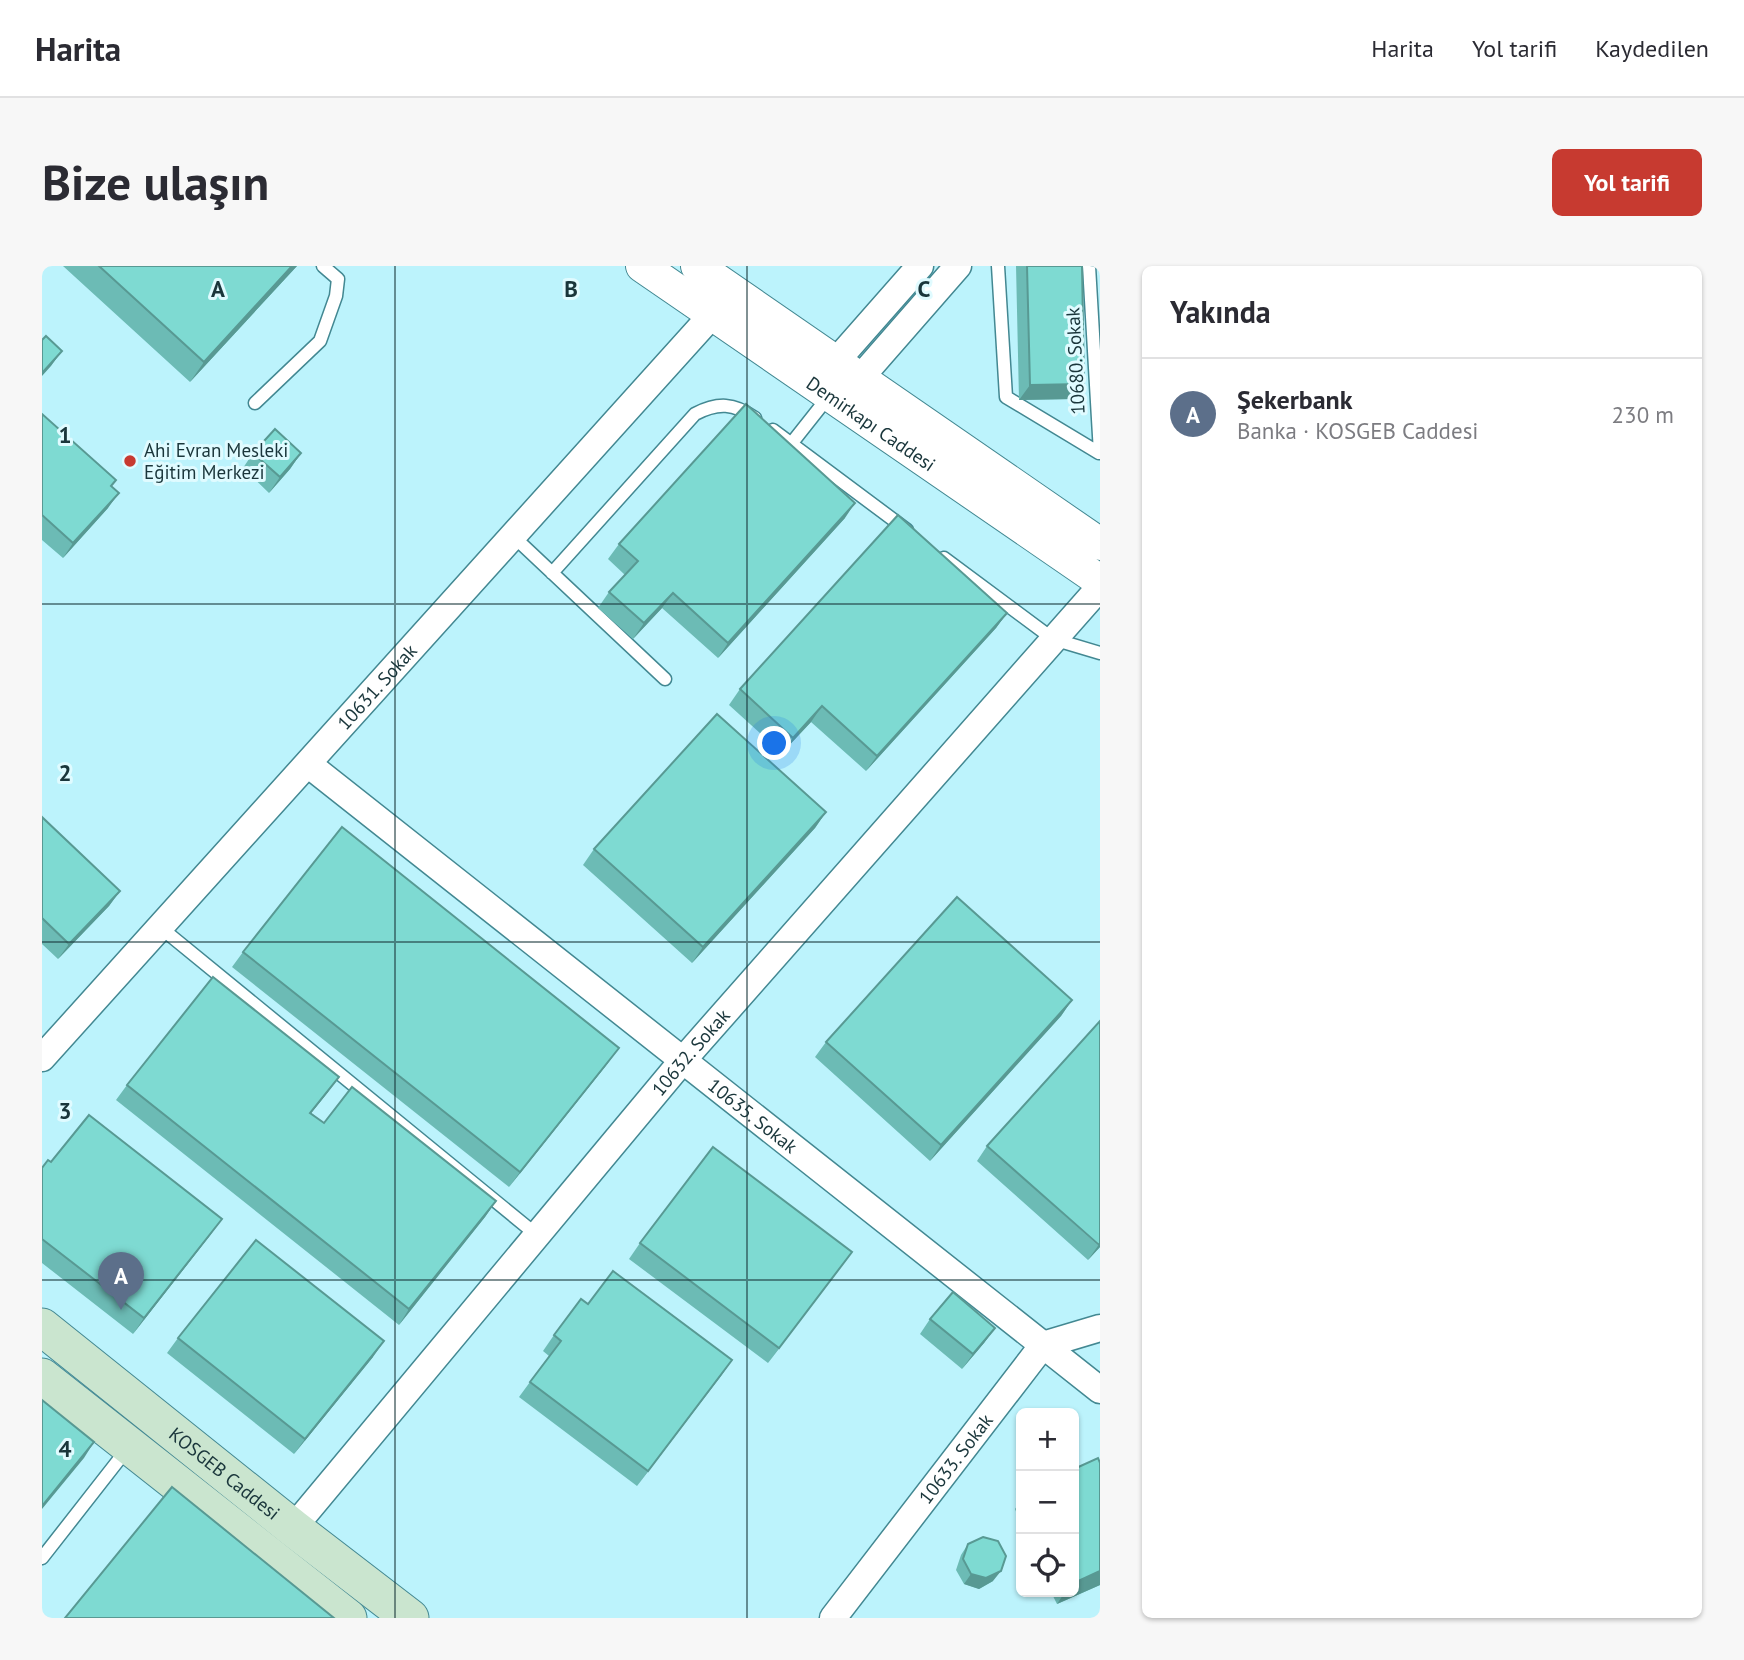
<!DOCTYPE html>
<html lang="tr">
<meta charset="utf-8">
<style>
:root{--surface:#fff;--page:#f7f7f7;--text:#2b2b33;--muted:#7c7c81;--line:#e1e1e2;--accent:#c73a30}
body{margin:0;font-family:"PT Sans",sans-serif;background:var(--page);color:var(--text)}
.controls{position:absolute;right:21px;bottom:21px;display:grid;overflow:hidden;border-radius:10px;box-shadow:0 2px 5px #0004}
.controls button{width:63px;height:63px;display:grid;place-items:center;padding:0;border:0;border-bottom:2px solid var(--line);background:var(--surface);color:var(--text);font:35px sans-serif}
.you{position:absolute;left:733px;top:478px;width:24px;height:24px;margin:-18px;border:5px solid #fff;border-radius:50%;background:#1a73e8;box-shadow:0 0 0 10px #1a73e833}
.badge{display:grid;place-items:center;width:46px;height:46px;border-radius:50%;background:var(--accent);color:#fff;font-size:23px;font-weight:700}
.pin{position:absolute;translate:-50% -58px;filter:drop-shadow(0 2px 4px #0008)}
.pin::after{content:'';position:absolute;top:37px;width:24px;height:21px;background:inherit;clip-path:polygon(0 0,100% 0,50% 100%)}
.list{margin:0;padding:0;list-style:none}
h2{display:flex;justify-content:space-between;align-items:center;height:91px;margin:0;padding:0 28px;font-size:30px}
h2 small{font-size:23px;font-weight:400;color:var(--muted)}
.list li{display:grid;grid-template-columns:46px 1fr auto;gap:21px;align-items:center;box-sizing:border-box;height:112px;padding:0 28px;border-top:2px solid var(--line)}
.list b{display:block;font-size:26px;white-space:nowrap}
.list p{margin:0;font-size:23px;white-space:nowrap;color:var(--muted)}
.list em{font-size:23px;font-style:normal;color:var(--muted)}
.icon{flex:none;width:38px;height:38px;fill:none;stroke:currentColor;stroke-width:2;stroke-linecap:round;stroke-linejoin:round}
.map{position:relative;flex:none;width:1058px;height:1352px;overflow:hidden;border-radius:10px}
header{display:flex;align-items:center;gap:42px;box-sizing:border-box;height:98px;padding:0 35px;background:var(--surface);border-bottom:2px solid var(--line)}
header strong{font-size:33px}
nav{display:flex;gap:38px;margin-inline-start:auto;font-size:24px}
.intro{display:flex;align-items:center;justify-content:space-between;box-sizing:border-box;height:168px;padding:0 42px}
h1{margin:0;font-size:49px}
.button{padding:18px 32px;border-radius:10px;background:var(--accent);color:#fff;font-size:24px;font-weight:700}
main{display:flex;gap:42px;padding:0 42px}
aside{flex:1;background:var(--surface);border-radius:10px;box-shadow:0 2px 5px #0004}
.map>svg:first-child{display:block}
</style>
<header>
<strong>Harita</strong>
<nav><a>Harita</a><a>Yol tarifi</a><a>Kaydedilen</a></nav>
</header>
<div class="intro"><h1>Bize ulaşın</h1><a class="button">Yol tarifi</a></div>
<main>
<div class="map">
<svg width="1058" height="1352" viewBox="0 0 1058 1352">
<rect width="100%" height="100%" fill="#bcf3fc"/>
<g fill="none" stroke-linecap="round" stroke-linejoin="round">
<g stroke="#438892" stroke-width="15">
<path id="service" d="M 956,0 L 964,131 L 1057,187
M 1047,0 L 1058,187
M 213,137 L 278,75 L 294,30 L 296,13 L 281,0
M 731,164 L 865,264
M 749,178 L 787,130
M 471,270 L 623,413
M 902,292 L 1011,373 L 1058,387
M 510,307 L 653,148 C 676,136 692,137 713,152
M 118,661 L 496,970
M 0,1292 L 86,1182"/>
</g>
<g stroke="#438892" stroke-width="29">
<g id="minor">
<path d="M 782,109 L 878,0"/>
<path d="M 805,127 L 916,0"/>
<path id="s1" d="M 266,498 L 1058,1124"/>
<path id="s2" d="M 0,792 L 670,49"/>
<path id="s3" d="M 251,1262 L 641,794 L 1058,321"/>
<path id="s4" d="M 791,1352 L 1001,1079 L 1058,1062"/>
</g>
</g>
<g stroke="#438892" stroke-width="34">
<g id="tertiary">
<path id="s5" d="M 600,0 L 1058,315"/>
<path d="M 655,0 L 1058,278"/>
</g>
</g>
<g stroke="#438892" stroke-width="39">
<g id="secondary">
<path id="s6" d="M 0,1061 L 251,1262 L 368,1352"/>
<path d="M 0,1111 L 306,1352"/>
</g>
</g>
<use href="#service" stroke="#fff" stroke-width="12"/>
<use href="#minor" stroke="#fff" stroke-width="26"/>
<use href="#tertiary" stroke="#fff" stroke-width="32"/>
<use href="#secondary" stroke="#cae5cf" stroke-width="37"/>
</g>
<path fill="#6cbbb5" d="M 21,0 L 255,0 L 148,116 Z
M 974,0 L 1040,0 L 1031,133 L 977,134 Z
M 0,148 L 70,220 L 66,242 L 21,292 L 0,274 Z
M 211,187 L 259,187 L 248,203 L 227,227 L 201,202 Z
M 803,252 L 676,392 L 620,342 L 591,373 L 556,342 L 567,326 L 583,309 L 566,293 L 577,278 Z
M 965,347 L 954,362 L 824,505 L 769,456 L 740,487 L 687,439 L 698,423 Z
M 784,546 L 773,562 L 650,697 L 541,599 L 552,583 Z
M 0,551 L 78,625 L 67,640 L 16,693 L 0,678 Z
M 201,686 L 566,797 L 467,921 L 190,701 Z
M 1030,734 L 1019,750 L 888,895 L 773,791 L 784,776 Z
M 85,819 L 286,826 L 269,847 L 282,857 L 454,935 L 443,951 L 357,1059 L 74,834 Z
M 945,880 L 1058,981 L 1046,994 L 935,895 Z
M 9,896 L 169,968 L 91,1068 L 0,997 L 0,902 Z
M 598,977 L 810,986 L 726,1097 L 587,993 Z
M 546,1038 L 690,1094 L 595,1220 L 477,1131 L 507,1090 L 501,1085 L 512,1069 Z
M 888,1053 L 953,1062 L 942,1077 L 920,1103 L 878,1068 Z
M 136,1072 L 331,1091 L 252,1188 L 125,1087 Z
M 1058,1197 L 1058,1319 L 1015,1338 L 1009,1326 L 1032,1326 Z
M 979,1234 L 979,1258 L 973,1243 Z
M 926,1278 L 951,1315 L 937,1323 L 922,1318 L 914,1304 L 919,1289 Z"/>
<path fill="#589993" d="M 250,0 L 255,0 L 148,116 L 162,96 Z
M 20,85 L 9,100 L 0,110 L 0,107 Z
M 1042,118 L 1031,133 L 977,134 L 988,119 Z
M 259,187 L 248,203 L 227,227 L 238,211 Z
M 77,227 L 66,242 L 21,292 L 31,277 Z
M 813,237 L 803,252 L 676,392 L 686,377 Z
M 631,327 L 620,342 L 591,373 L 602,357 Z
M 965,347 L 954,362 L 824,505 L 835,490 Z
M 780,440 L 769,456 L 740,487 L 751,472 Z
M 784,546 L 773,562 L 650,697 L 661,681 Z
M 78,625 L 67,640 L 16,693 L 27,678 Z
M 1030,734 L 1019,750 L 888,895 L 899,879 Z
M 577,782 L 566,797 L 467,921 L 478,906 Z
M 297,811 L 286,826 L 257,862 L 268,847 Z
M 454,935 L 443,951 L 357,1059 L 367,1043 Z
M 180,953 L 169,968 L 91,1068 L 102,1052 Z
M 1058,977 L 1058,981 L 1046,994 Z
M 810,986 L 799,1001 L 726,1097 L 737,1082 Z
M 953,1062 L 942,1077 L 920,1103 L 931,1088 Z
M 342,1075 L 331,1091 L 252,1188 L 263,1173 Z
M 690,1094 L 679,1110 L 595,1220 L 606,1205 Z
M 52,1176 L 42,1192 L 0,1243 L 0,1240 Z
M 959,1305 L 951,1315 L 937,1323 L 922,1318 L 929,1308 Z
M 1058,1305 L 1058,1319 L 1015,1338 L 1023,1326 L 1032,1326 L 1032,1317 Z"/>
<path fill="#7edad2" stroke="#589993" stroke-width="2" d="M 57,0 L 250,0 L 162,96 Z
M 985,0 L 1040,0 L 1042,118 L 988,119 Z
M 4,70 L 20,85 L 0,107 L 0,74 Z
M 704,138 L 813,237 L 686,377 L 631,327 L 602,357 L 567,326 L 596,295 L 577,278 Z
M 0,148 L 74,214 L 69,220 L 77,227 L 31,277 L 0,249 Z
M 233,163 L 259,187 L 238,211 L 211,187 Z
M 856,249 L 965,347 L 835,490 L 780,440 L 751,472 L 698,423 Z
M 675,448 L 784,546 L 661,681 L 552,583 Z
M 0,551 L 78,625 L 27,678 L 0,652 Z
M 300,561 L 577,782 L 478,906 L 201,686 Z
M 915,631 L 1030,734 L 899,879 L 784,776 Z
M 171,711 L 297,811 L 268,847 L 282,857 L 310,821 L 454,935 L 367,1043 L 85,819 Z
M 1058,755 L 1058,977 L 1057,979 L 945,880 Z
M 47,849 L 180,953 L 102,1052 L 0,973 L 0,902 L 6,894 L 9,896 Z
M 671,881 L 810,986 L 737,1082 L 598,977 Z
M 214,974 L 342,1075 L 263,1173 L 136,1072 Z
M 571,1005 L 690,1094 L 606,1205 L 488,1116 L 519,1075 L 512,1069 L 539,1033 L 546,1038 Z
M 911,1026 L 953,1062 L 931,1088 L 888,1053 Z
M 0,1134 L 52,1176 L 0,1240 Z
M 1056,1192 L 1058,1197 L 1058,1305 L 1032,1317 L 1032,1203 Z
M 130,1221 L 292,1352 L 23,1352 Z
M 941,1271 L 956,1275 L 964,1290 L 959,1305 L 944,1312 L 929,1308 L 921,1293 L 926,1278 Z"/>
<path fill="none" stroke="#1a363b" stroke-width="2" stroke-opacity="0.55" d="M 353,0 L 353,1352M 705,0 L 705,1352M 0,338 L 1058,338M 0,676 L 1058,676M 0,1014 L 1058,1014"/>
<circle fill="#c73a30" stroke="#e0fbff" stroke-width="2.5" cx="88" cy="195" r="7"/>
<g text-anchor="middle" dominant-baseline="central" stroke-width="6" stroke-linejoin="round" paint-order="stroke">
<g font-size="19" fill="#1a363b" stroke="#e0fbff">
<text transform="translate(1033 95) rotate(-93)">10680. Sokak</text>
<text stroke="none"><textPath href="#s5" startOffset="278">Demirkapı Caddesi</textPath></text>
<text stroke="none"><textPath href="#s2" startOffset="500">10631. Sokak</textPath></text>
<text stroke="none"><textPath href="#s3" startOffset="620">10632. Sokak</textPath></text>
<text stroke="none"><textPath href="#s1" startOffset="567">10635. Sokak</textPath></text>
<text stroke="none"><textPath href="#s4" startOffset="201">10633. Sokak</textPath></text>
<text stroke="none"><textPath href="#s6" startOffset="234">KOSGEB Caddesi</textPath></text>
</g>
<g font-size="19" fill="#1a363b" stroke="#e0fbff" text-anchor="start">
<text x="102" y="184">Ahi Evran Mesleki<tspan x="102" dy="22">Eğitim Merkezi</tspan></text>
</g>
</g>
<g font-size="23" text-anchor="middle" font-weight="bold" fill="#1a363b" stroke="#e0fbff" stroke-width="6" stroke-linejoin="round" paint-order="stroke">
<text x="176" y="31">A</text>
<text x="529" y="31">B</text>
<text x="882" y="31">C</text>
<text x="23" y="177">1</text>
<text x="23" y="515">2</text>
<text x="23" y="853">3</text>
<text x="23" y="1191">4</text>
</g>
</svg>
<div class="controls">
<button>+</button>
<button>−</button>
<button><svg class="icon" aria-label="locate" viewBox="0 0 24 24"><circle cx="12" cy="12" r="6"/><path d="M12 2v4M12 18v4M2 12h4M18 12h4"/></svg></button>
</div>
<div class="you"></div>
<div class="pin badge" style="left:79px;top:1044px;background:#5c6f8a">A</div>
</div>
<aside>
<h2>Yakında<small></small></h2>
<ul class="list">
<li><span class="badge" style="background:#5c6f8a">A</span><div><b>Şekerbank</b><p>Banka · KOSGEB Caddesi</p></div><em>230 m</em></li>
</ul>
</aside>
</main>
